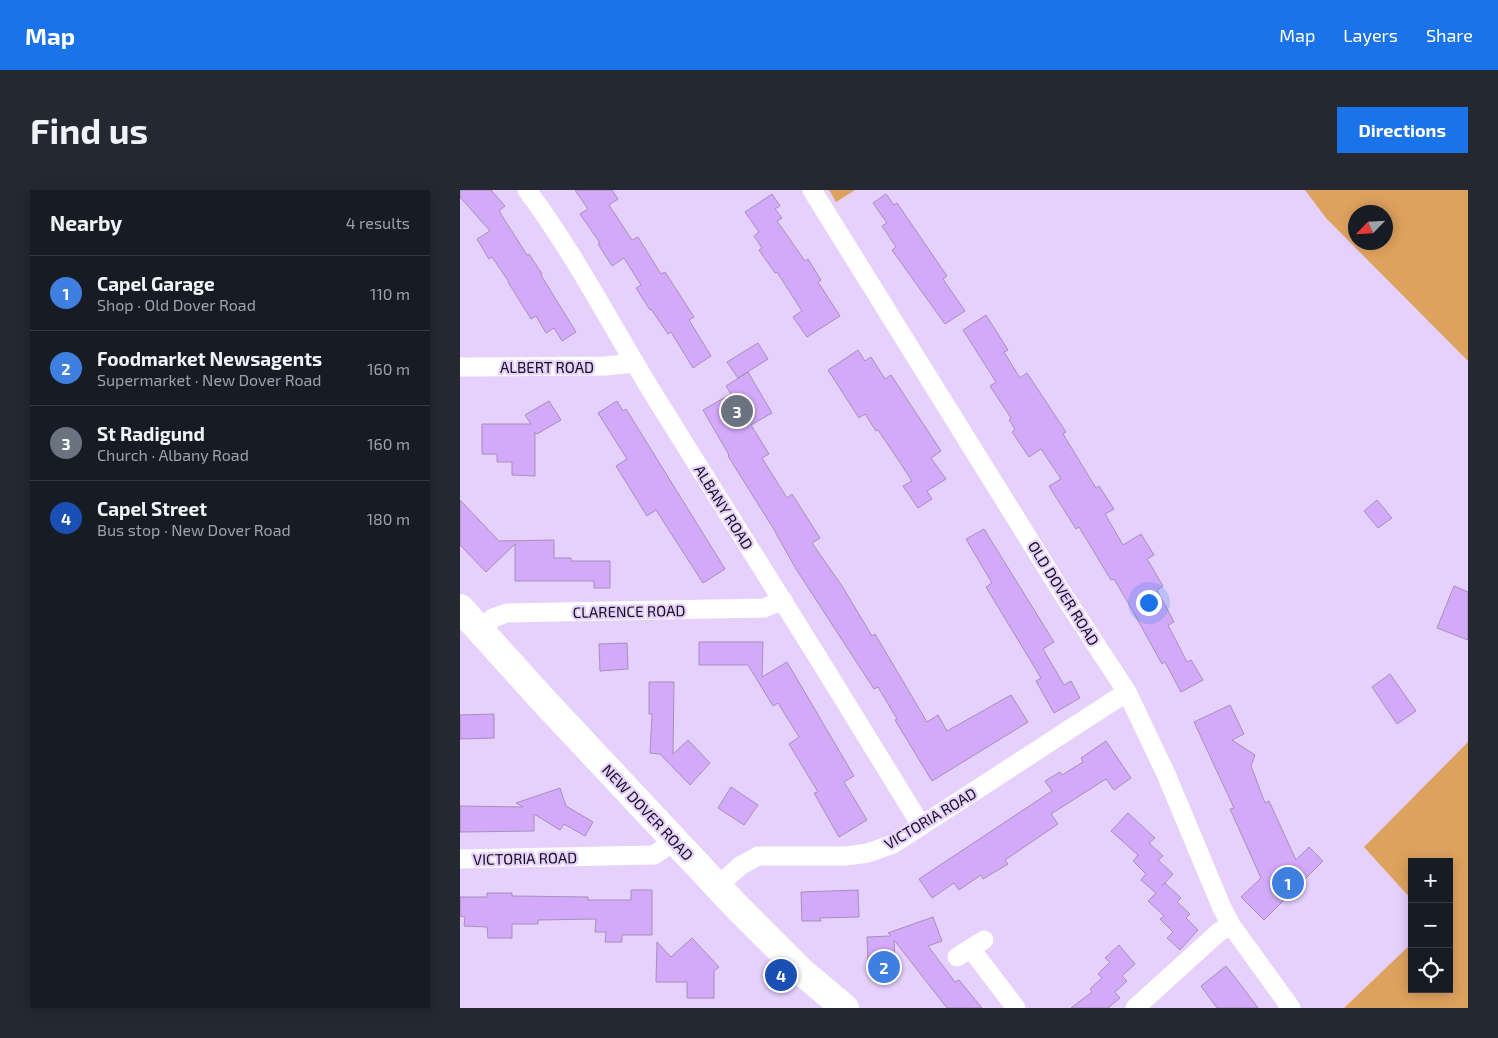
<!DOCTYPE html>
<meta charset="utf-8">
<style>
:root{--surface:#171b24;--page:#242831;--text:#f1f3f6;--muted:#9ea1a6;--line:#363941;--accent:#1a73e8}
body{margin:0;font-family:"Exo 2",sans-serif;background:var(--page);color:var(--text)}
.controls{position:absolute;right:15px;bottom:15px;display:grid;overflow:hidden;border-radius:0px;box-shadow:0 2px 12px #0003}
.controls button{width:45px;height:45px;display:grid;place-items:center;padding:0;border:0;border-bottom:1px solid var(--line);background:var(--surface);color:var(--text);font:25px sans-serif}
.compass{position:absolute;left:888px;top:15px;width:45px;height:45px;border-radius:50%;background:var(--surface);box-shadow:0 2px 12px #0003;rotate:245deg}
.you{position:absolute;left:688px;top:412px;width:18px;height:18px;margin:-12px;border:4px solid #fff;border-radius:50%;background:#1a73e8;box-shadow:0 0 0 8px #1a73e833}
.badge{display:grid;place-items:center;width:32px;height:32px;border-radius:50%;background:var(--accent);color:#fff;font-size:16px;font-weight:700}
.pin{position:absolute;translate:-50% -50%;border:2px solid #fff;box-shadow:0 1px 5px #0006}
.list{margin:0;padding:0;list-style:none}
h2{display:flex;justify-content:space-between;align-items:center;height:65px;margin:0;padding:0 20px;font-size:21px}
h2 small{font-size:16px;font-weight:400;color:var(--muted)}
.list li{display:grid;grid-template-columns:32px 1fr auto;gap:15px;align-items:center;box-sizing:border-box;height:75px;padding:0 20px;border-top:1px solid var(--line)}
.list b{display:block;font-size:19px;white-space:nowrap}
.list p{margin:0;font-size:16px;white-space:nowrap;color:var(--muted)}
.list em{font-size:16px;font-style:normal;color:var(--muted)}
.icon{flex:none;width:28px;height:28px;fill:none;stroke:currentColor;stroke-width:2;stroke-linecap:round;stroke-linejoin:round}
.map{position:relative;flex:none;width:1008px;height:818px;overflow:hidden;border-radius:0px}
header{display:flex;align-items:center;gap:30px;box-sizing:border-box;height:70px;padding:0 25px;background:var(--accent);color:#fff}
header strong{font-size:24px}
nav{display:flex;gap:28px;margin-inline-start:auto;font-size:18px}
.intro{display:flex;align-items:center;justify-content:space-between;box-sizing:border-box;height:120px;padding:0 30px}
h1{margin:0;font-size:35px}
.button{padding:12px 22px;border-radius:0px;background:var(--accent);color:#fff;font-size:18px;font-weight:700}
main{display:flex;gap:30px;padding:0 30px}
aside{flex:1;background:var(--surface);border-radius:0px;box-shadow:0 2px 12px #0003}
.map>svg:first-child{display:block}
</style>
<header>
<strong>Map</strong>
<nav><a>Map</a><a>Layers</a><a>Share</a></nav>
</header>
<div class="intro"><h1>Find us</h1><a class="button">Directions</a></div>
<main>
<aside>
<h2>Nearby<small>4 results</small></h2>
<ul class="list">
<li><span class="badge" style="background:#3f7fe0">1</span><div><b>Capel Garage</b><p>Shop · Old Dover Road</p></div><em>110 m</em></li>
<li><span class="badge" style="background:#3f7fe0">2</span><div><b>Foodmarket Newsagents</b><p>Supermarket · New Dover Road</p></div><em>160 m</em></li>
<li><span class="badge" style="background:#6b7280">3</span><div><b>St Radigund</b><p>Church · Albany Road</p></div><em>160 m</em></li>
<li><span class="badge" style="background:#1a4fb4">4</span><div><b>Capel Street</b><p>Bus stop · New Dover Road</p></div><em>180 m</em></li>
</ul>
</aside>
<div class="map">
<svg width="1008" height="818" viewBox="0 0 1008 818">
<rect width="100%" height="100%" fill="#e6d0fc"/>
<path fill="#dea25f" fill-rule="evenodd" d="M 369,0 L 395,0 L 376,12 Z
M 845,0 L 1008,0 L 1008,171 L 866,28 ZM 926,22 L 926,52 L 896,52 L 896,22 Z
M 1008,551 L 1008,818 L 884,818 L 952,753 L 952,799 L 989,799 L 989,672 L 952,672 L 952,710 L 904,657 L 1006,554 Z"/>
<path fill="#d3aafa" stroke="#a590ba" d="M 0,0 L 31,0 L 45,16 L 39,21 L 67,65 L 69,64 L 82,84 L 81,85 L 116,142 L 102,151 L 94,138 L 86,143 L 76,126 L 71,129 L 48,92 L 49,92 L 32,67 L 29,69 L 17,49 L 30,41 L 0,7 Z
M 115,0 L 152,0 L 158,9 L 149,15 L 172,50 L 178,47 L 201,84 L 205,82 L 234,127 L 229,130 L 251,166 L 233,178 L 211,142 L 208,144 L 191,119 L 190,120 L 176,98 L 181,95 L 164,68 L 152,76 L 138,54 L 140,53 L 120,24 L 128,19 Z
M 312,4 L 320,16 L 315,19 L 322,28 L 317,31 L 345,71 L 348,69 L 361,90 L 358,92 L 380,126 L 347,147 L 333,127 L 342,121 L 317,82 L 315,83 L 299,60 L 302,58 L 294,46 L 299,42 L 285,22 Z
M 426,4 L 434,15 L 437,13 L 487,86 L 483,89 L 505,121 L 485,134 L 432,60 L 436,57 L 422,36 L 427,33 L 413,13 Z
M 526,125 L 548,160 L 544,162 L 560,188 L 567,183 L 606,242 L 603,244 L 636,298 L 639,296 L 654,319 L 645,324 L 663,355 L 681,344 L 694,365 L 687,369 L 703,396 L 697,400 L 714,432 L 708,435 L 727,472 L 731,470 L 743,490 L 721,502 L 705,472 L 702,474 L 670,416 L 654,389 L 651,390 L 619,337 L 616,339 L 589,296 L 601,289 L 581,259 L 569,267 L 552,242 L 555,239 L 549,230 L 551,228 L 530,196 L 536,192 L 503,140 Z
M 298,153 L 308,169 L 278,188 L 267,172 Z
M 398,160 L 405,171 L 411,167 L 425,189 L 431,185 L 481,261 L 471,268 L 486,289 L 467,301 L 472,309 L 458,318 L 443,296 L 452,291 L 437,268 L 418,240 L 416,241 L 405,224 L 399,228 L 368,180 Z
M 288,182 L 312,223 L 291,235 L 309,264 L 302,268 L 327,308 L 332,304 L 360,348 L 352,353 L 382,396 L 412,446 L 415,444 L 467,532 L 478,525 L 487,541 L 551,505 L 568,532 L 472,591 L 435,530 L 437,529 L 418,497 L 414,499 L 336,379 L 313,338 L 268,266 L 269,265 L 243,220 L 271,204 L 266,196 Z
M 89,211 L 101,230 L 77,244 L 75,242 L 75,286 L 52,285 L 52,272 L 37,272 L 37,264 L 22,264 L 22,234 L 71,234 L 65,225 Z
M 157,211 L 163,221 L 166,219 L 265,379 L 243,393 L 196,320 L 187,326 L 156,276 L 167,269 L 138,223 Z
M 0,310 L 39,351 L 94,350 L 94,368 L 111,368 L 111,371 L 150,371 L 150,398 L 134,398 L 134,391 L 55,391 L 55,354 L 26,382 L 0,355 Z
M 917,310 L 932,328 L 918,338 L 904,321 Z
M 524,339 L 594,452 L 583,459 L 604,495 L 611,491 L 620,508 L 594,523 L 576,491 L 581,488 L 526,397 L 532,393 L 506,349 Z
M 994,396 L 1008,402 L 1008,450 L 977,438 Z
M 239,452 L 303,452 L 302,487 L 327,472 L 394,586 L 384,592 L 407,630 L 379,647 L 354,603 L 358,602 L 329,554 L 339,547 L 318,513 L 313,516 L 288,475 L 239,475 Z
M 167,453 L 168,479 L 140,481 L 139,454 Z
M 930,484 L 956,521 L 937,534 L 912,497 Z
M 189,492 L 214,492 L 213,564 L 228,550 L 250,573 L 230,595 L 200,564 L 190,563 L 192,524 L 189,524 Z
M 770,515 L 784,544 L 772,550 L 795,565 L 791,576 L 805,613 L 809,611 L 836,670 L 849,657 L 863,671 L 804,730 L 781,707 L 801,688 L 770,619 L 774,618 L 734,532 Z
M 34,524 L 34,548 L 0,549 L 0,525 Z
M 646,551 L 671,588 L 654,600 L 646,589 L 591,624 L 598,634 L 545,670 L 548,674 L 523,689 L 521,685 L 499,700 L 494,693 L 472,708 L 459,689 L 592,601 L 585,591 L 600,582 L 602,585 L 623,572 L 621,568 Z
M 271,597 L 298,615 L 284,635 L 258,618 Z
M 100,598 L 106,616 L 133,632 L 125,646 L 104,634 L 100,640 L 74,624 L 74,641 L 0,642 L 0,616 L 63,617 L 56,613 Z
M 668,623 L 695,648 L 689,653 L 703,666 L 698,670 L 713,684 L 702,696 L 705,693 L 721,708 L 717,712 L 730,724 L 726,728 L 738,740 L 720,760 L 707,748 L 713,742 L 700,729 L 704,726 L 688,711 L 696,703 L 681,690 L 686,684 L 673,671 L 678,665 L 651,641 Z
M 171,700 L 192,700 L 192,745 L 162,745 L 162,752 L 145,752 L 146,742 L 135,742 L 136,729 L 78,730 L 78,734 L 52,734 L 52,748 L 28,748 L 27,737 L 4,736 L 5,727 L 0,726 L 0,707 L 27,707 L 27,703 L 52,703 L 52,706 L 128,707 L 128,710 L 171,710 Z
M 398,700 L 399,727 L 360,728 L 361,731 L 342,731 L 341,702 Z
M 473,727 L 482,751 L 468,756 L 495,792 L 499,790 L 522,818 L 487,818 L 434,750 L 435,770 L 408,771 L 407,747 L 431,746 L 428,743 Z
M 232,748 L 259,777 L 254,781 L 254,808 L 227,808 L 227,792 L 196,792 L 197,752 L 211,767 Z
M 659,755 L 675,774 L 662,786 L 667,791 L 655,802 L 660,808 L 648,818 L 611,818 L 632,802 L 630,799 L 642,788 L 638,784 L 650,772 L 645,768 Z
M 766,776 L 781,795 L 798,818 L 757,818 L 741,796 Z"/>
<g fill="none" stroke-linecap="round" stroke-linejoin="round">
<path stroke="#fff" stroke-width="19" d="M 67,0 C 115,64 152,137 194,205 C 284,348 373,491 461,635
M 352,0 L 606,409 L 667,502 L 706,584 L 762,718 L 771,735 L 831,818
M 0,177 L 146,176 L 174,173
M 21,441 L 33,428 L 47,423 L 304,418 L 323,410
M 0,669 L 194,665 L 203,659 L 213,649
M 257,697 L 280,676 L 298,666 L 386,666 L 408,663 L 433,654 L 667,502
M 511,759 L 556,818
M 497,767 L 524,750
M 675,818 L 759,742 L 771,735"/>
<path stroke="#fff" stroke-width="28" d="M 0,418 L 84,511 L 276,716 L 342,782 L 385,818"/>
</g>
<g text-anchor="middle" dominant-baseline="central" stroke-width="4.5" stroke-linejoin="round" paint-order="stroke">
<g font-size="15" fill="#150e1c" stroke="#e6d0fc">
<text x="87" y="177">ALBERT ROAD</text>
<text transform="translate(264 317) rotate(58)">ALBANY ROAD</text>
<text transform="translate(604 403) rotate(58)">OLD DOVER ROAD</text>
<text transform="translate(169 421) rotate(-1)">CLARENCE ROAD</text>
<text transform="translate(188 622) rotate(47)">NEW DOVER ROAD</text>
<text transform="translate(470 628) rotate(-31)">VICTORIA ROAD</text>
<text transform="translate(65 668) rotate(-1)">VICTORIA ROAD</text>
</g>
</g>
</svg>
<div class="controls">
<button>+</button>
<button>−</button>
<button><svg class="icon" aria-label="locate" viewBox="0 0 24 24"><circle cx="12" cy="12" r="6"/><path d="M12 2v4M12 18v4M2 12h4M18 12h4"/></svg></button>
</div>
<svg class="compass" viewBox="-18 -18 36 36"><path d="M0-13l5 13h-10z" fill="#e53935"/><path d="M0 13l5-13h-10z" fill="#9ea1a6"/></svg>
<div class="you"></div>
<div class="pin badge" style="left:828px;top:693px;background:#3f7fe0">1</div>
<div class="pin badge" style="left:424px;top:777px;background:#3f7fe0">2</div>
<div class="pin badge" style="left:277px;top:221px;background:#6b7280">3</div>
<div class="pin badge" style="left:321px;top:785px;background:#1a4fb4">4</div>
</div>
</main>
